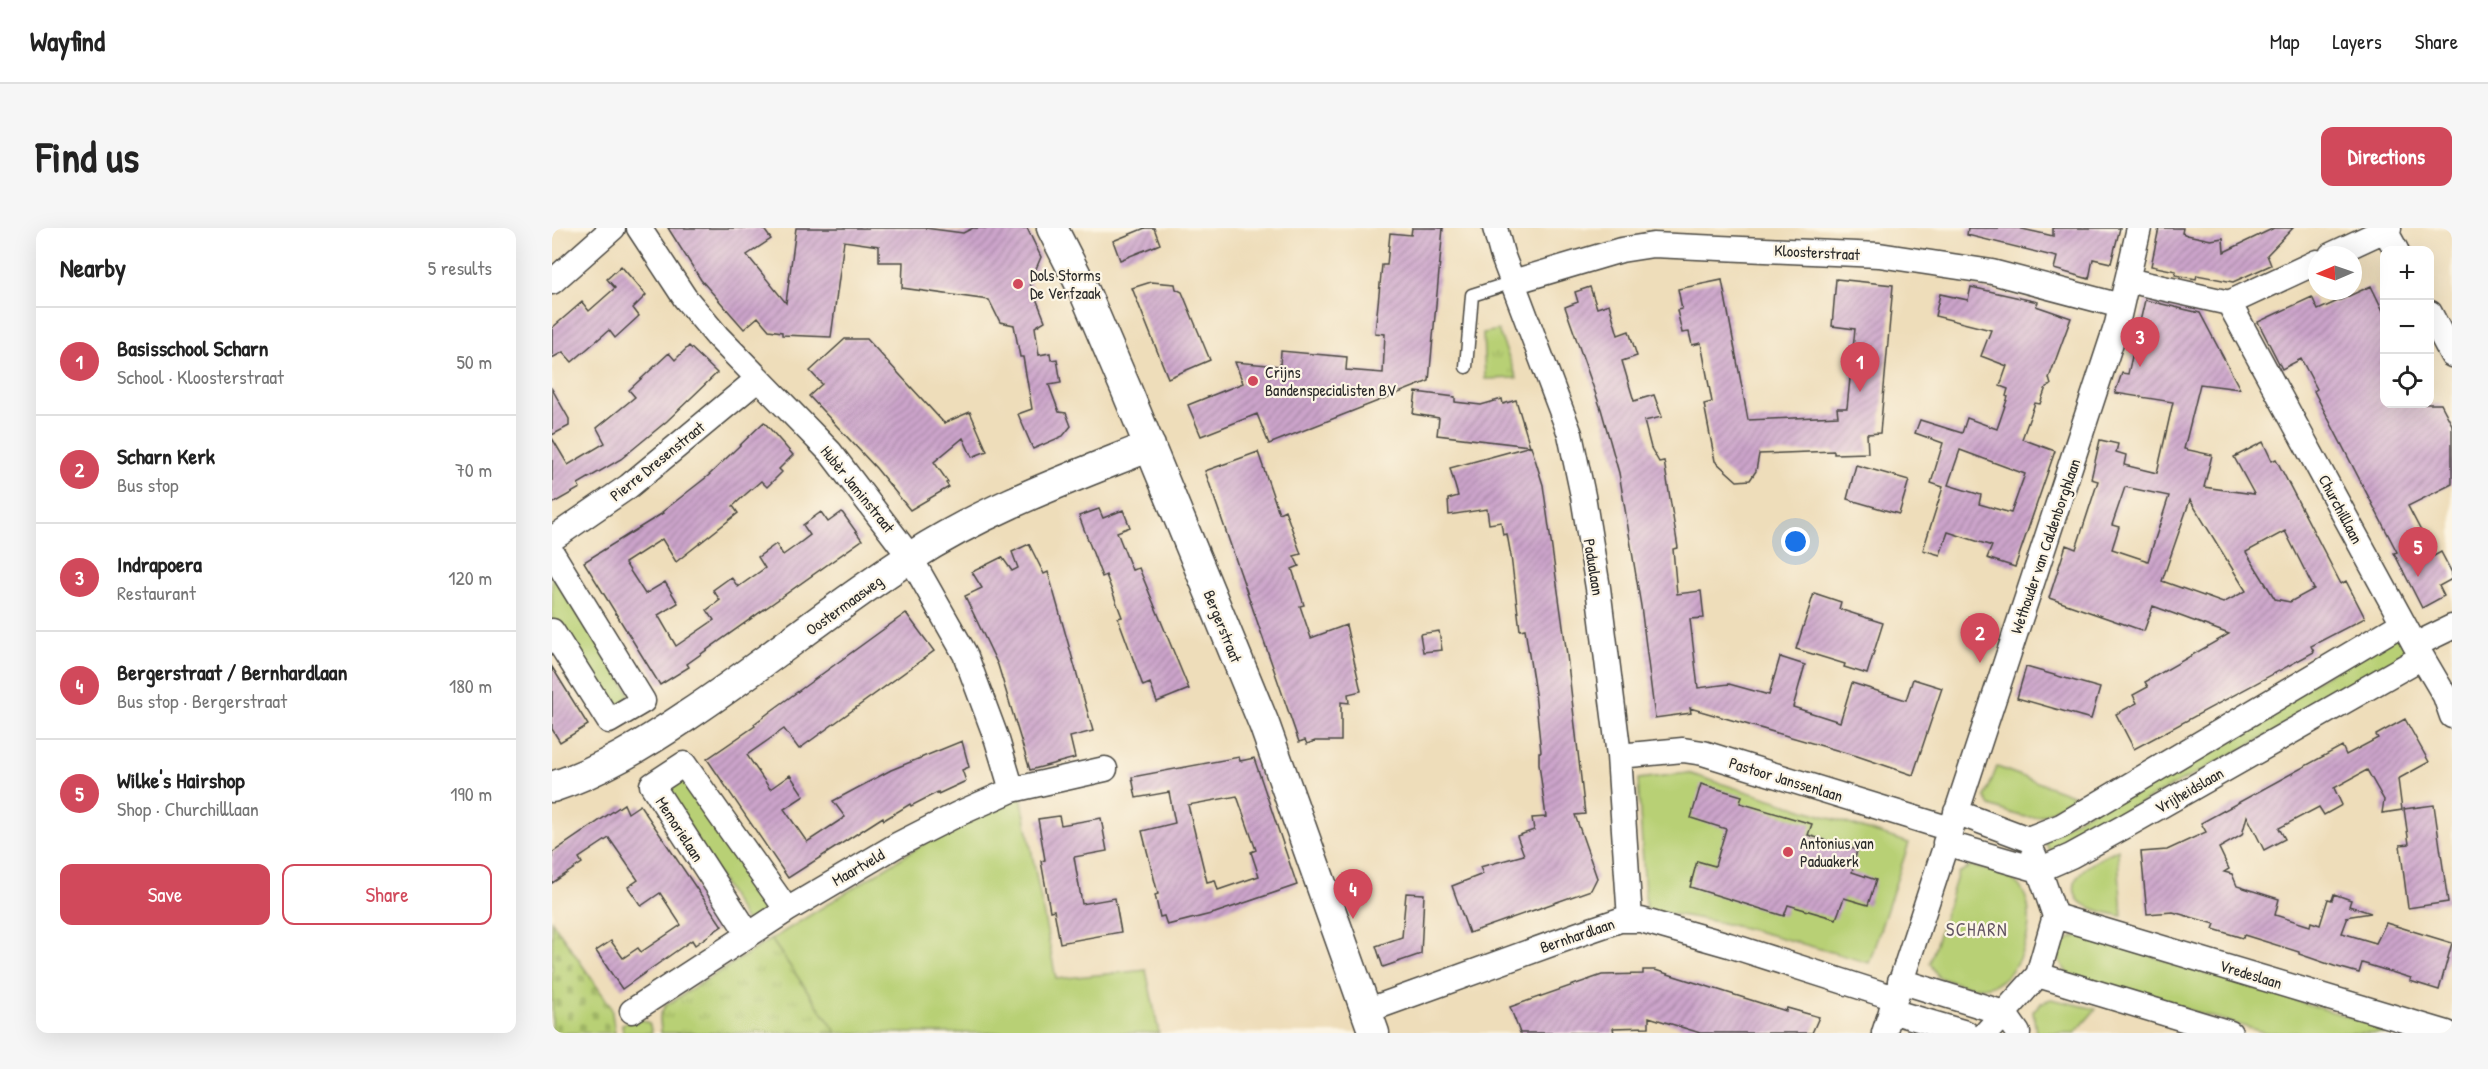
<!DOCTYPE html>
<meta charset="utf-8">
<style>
:root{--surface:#fff;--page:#f6f6f6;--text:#222;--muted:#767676;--line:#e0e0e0;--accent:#d1495b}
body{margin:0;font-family:"Patrick Hand",sans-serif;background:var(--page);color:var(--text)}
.controls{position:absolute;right:18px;top:18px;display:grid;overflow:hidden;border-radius:12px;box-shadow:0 6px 24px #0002}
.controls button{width:54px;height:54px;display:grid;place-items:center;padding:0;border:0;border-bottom:2px solid var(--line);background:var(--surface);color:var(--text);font:30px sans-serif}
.compass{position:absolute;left:1756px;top:18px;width:54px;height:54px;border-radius:50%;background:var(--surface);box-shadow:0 6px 24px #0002;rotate:268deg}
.you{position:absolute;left:1244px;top:314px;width:21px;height:21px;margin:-15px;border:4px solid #fff;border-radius:50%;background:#1a73e8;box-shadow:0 0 0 9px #1a73e833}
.badge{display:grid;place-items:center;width:39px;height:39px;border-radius:50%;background:var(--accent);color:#fff;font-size:20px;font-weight:700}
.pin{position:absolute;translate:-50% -50px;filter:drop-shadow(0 2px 3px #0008)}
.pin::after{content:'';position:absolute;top:32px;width:21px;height:18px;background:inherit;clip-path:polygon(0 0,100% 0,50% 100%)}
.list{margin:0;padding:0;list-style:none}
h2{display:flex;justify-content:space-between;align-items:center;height:78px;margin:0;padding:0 24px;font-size:26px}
h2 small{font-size:20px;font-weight:400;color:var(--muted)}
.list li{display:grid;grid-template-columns:39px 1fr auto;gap:18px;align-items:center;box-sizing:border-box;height:108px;padding:0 24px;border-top:2px solid var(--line)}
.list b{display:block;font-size:22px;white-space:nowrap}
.list p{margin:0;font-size:20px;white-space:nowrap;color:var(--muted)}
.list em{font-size:20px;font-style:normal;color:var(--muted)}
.actions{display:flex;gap:12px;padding:18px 24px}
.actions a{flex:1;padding:14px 0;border:2px solid var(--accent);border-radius:12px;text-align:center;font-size:21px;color:var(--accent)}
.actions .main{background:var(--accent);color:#fff}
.icon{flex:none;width:33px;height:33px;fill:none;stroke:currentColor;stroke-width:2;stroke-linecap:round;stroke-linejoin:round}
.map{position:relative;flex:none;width:1900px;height:805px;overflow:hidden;border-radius:12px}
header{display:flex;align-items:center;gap:36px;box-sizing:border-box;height:84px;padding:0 30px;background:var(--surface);border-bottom:2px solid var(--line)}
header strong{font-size:28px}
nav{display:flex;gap:33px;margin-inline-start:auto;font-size:21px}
.intro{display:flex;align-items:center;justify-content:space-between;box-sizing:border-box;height:144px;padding:0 36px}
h1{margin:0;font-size:42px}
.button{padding:15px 27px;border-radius:12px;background:var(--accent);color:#fff;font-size:21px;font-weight:700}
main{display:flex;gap:36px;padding:0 36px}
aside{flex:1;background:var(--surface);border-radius:12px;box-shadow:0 6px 24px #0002}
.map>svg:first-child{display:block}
</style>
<header>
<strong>Wayfind</strong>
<nav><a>Map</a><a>Layers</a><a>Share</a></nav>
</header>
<div class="intro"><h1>Find us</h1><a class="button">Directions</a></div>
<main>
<aside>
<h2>Nearby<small>5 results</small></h2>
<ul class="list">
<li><span class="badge">1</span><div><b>Basisschool Scharn</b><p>School · Kloosterstraat</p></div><em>50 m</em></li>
<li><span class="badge">2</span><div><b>Scharn Kerk</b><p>Bus stop</p></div><em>70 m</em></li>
<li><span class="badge">3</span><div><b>Indrapoera</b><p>Restaurant</p></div><em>120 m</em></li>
<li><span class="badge">4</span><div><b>Bergerstraat / Bernhardlaan</b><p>Bus stop · Bergerstraat</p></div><em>180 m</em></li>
<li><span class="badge">5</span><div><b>Wilke's Hairshop</b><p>Shop · Churchilllaan</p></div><em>190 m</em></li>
</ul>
<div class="actions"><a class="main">Save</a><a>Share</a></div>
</aside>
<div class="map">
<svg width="1900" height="805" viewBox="0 0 1900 805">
<defs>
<pattern id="cemetery-stones" width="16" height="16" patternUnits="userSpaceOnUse" patternTransform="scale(1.5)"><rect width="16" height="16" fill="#b8d074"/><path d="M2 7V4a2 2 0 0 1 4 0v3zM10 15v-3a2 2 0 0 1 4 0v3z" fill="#9eb365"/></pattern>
<pattern id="park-tufts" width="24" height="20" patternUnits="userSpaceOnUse" patternTransform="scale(1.5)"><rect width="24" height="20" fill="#b8d074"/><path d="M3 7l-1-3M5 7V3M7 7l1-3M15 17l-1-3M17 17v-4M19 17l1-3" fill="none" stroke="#9eb365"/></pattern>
<pattern id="building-hatch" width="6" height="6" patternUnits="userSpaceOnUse" patternTransform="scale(1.5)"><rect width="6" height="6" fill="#cca4cb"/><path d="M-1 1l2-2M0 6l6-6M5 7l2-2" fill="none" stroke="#a686a5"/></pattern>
</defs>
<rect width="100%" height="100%" fill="#fcf5e5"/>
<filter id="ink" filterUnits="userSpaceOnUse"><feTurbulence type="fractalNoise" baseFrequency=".0167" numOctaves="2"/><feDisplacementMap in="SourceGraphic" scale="12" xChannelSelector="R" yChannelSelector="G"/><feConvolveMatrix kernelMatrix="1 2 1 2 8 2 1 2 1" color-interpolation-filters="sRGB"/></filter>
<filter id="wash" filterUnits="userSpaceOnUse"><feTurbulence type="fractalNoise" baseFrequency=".008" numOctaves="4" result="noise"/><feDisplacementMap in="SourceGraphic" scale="24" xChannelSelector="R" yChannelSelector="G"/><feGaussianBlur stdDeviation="1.35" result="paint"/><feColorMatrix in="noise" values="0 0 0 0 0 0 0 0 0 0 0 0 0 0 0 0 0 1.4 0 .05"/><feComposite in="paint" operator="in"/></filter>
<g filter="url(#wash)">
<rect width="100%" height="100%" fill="#eeddba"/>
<path fill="#b8d074" stroke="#727e50" stroke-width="1.5" d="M 0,337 L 78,466 L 65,483 L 0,393 Z
M 1849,404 L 1863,429 L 1498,623 L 1491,611 Z
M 1445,539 L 1523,568 C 1481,595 1485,594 1438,578 L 1433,569 Z
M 1136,545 L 1357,615 L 1317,735 C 1243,714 1171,690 1094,683 L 1086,551 Z
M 127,551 L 139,555 L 222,680 L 196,697 L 114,560 Z
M 469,568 L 504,751 L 594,742 L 607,805 L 109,805 L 108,788 L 113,778 L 405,595 Z
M 1566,621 L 1566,626 L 1570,688 C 1557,685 1542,683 1530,675 C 1526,673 1524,669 1523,664 C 1518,641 1551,630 1566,621 Z
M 1419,638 C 1433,642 1450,644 1462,653 C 1492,676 1473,743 1443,756 C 1423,764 1404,755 1386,749 L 1378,735 L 1406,645 Z
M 1531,707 L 1849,805 L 1714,805 L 1517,746 C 1498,728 1508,710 1531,707 Z
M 1499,771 L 1544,781 L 1523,805 L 1484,805 L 1481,783 L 1489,775 Z
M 88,791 L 97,795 L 100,805 L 71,805 L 70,796 Z"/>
<path fill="url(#cemetery-stones)" stroke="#727e50" stroke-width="1.5" d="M 0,693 L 59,779 L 63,805 L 0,805 Z"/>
<path fill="url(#park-tufts)" stroke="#727e50" stroke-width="1.5" d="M 946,102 L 965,150 L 933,151 L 931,105 Z
M 219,711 L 285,805 L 109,805 L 108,788 L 113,778 Z"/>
<g id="blocks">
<path fill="url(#building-hatch)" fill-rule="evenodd" d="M 116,0 L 211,0 L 219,11 L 195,27 L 234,75 L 244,0 L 373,0 L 411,5 L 421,0 L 475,0 L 489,29 L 478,55 L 493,93 L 483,99 L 487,127 L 498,125 L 499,132 L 505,131 L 509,155 L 497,157 L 507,184 L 514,185 L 519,198 L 511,208 L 481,221 L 466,186 L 480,181 L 471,129 L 468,129 L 462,97 L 448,94 L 437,72 L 350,60 L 351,34 L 327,34 L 327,18 L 292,13 L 279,109 L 230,107 L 230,104 L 217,102 L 206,89 L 192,101 L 149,52 Z
M 593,0 L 602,0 L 608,16 L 568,32 L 561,13 Z
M 860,0 L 891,0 L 877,153 L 717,216 L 705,186 L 649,208 L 636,177 L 691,155 L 683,134 L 728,138 L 729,123 L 795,129 L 794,142 L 831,145 L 833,106 L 823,105 L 830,37 L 835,37 L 838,5 L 859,7 Z
M 1416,0 L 1466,0 L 1501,8 L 1501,0 L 1568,0 L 1559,35 L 1541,31 L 1537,51 L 1502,41 L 1505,29 L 1415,7 Z
M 1607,0 L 1631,0 L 1630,5 L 1635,7 L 1659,12 L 1671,10 L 1672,24 L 1722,0 L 1741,0 L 1715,27 L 1719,37 L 1681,54 L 1645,47 L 1644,51 L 1623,47 L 1624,43 L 1599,38 Z
M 69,38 L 94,67 L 81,80 L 87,88 L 63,110 L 57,102 L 20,134 L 11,124 L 0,130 L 0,100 L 30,74 L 37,83 L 63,60 L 55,51 Z
M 1284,51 L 1341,57 L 1328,205 L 1315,206 L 1316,225 L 1282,226 L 1282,223 L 1207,226 L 1204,243 L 1198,252 L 1185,253 L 1163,233 L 1152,176 L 1160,174 L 1149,115 L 1140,117 L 1137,104 L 1130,105 L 1125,82 L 1130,81 L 1126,61 L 1170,52 L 1196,192 L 1286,188 L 1285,180 L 1295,180 L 1303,101 L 1280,98 Z
M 599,54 L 623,56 L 624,61 L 630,64 L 658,132 L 616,150 L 580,60 Z
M 1819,58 L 1833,87 L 1833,176 L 1889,176 L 1900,197 L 1900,256 L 1856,278 L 1882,328 L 1889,324 L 1900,345 L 1900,351 L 1887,358 L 1892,368 L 1870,380 L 1842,325 L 1845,324 L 1762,163 L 1765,161 L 1749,131 L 1730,141 L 1706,94 L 1760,69 L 1766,82 Z
M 1038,59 L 1045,80 L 1057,76 L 1066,107 L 1077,103 L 1085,128 L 1070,133 L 1082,173 L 1102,167 L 1110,189 L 1092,193 L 1099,220 L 1107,234 L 1112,233 L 1126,320 L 1121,321 L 1125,366 L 1149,363 L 1152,390 L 1138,391 L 1146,460 L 1177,456 L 1217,467 L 1228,429 L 1253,437 L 1241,479 L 1288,494 L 1300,455 L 1354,472 L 1361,451 L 1390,460 L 1361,547 L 1305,528 L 1138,480 L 1139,485 L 1103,490 L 1089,378 L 1067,245 L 1049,181 L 1013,79 L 1026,74 L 1023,64 Z
M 1419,59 L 1486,74 L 1484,78 L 1519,90 L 1497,150 L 1499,157 L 1494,159 L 1488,176 L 1483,175 L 1470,211 L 1503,223 L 1463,339 L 1435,330 L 1440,318 L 1396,304 L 1388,327 L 1371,322 L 1391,259 L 1379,255 L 1391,215 L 1363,205 L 1368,192 L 1410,205 L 1415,190 L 1445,201 L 1456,169 L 1454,168 L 1456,161 L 1448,158 L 1455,138 L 1429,128 L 1439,102 L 1383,88 L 1388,66 L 1416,72 ZM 1408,222 L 1473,246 L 1459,285 L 1427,276 L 1429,267 L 1396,257 Z
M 1593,72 L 1648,85 L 1688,161 L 1648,156 L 1632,221 L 1660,227 L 1652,259 L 1702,266 L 1682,229 L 1711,214 L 1720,233 L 1724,231 L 1789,356 L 1794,353 L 1813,390 L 1759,418 L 1762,424 L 1582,521 L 1564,486 L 1585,475 L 1581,467 L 1596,459 L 1593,454 L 1677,406 L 1601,378 L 1592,403 L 1497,370 L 1514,317 L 1524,321 L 1546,253 L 1539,251 L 1548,212 L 1566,216 L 1564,224 L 1574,227 L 1572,237 L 1605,245 L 1621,174 L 1563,165 L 1570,145 L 1576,146 ZM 1573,259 L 1617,268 L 1596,333 L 1560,321 L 1567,299 L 1560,297 ZM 1638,272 L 1694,363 L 1671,375 L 1610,353 ZM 1733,303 L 1762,361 L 1738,374 L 1723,371 L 1694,324 Z
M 293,111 L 315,111 L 392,195 L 418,184 L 435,223 L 420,229 L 411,210 L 382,234 L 396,254 L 394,255 L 397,259 L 358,282 L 324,240 L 257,168 L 270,156 L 258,143 Z
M 137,118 L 165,145 L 115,193 L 69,231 L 26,256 L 28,260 L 0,276 L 0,210 L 16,237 L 53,215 L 45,200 L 83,169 L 77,162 L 117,125 L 123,132 Z
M 0,161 L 17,191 L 17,198 L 0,207 Z
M 864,164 L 903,169 L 903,174 L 929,177 L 950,171 L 951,176 L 964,172 L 978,218 L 885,207 L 887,190 L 861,186 Z
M 212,194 L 241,227 L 227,241 L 230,244 L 215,259 L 209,253 L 194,266 L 181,278 L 186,285 L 124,334 L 110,311 L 73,335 L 93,366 L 113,354 L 126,375 L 106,387 L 124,418 L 162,392 L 155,382 L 168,372 L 161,362 L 179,349 L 186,359 L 213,340 L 206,329 L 224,316 L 231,327 L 245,317 L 258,307 L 251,297 L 269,284 L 276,294 L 290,284 L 310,312 L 135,436 L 137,439 L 108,457 L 32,334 L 111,285 L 110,284 L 156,248 Z
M 979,218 L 991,257 L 1015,427 L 1033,586 L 1023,587 L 1045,650 L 1039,662 L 917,705 L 900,658 L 931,646 L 928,639 L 972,627 L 965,608 L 982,602 L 980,590 L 994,589 L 987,536 L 987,524 L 989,524 L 983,465 L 973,401 L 968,402 L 959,328 L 955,306 L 951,307 L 949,294 L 937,296 L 935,281 L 897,287 L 896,271 L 906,268 L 898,240 Z
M 706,224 L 727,285 L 733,282 L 749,326 L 742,328 L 747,338 L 740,341 L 752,377 L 748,378 L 759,410 L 794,397 L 809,463 L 796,466 L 797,475 L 789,474 L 789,513 L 763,513 L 755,516 L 753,512 L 747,514 L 653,243 Z
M 1304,237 L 1357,252 L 1347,286 L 1295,271 Z
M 547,281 L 551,290 L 571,282 L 578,299 L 565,304 L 580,342 L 587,340 L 637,461 L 605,474 L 598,455 L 591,458 L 566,390 L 570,389 L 554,347 L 550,349 L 527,288 Z
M 477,316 L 492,346 L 496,344 L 541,503 L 518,509 L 523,530 L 478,542 L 446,437 L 413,368 L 430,360 L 420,344 L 450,329 L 460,343 L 466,340 L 460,324 Z
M 1262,365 L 1289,374 L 1287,381 L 1331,395 L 1315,446 L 1292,439 L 1293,436 L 1244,421 Z
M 354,385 L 382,423 L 247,521 L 232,501 L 195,527 L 218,561 L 238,547 L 252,568 L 232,581 L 255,614 L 293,589 L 281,573 L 339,542 L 410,513 L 417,539 L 410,542 L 414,553 L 386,566 L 386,564 L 359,578 L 358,576 L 332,592 L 331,589 L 236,650 L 155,531 L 203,498 L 202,496 L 219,483 Z
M 887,403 L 890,422 L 871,424 L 868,406 Z
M 0,439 L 36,497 L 8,514 L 0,501 Z
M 1474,439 L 1548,460 L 1539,491 L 1465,470 Z
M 1853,491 L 1877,534 L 1846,551 L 1850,582 L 1830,585 L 1832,572 L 1815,542 L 1782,560 L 1790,577 L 1772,587 L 1767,579 L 1727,600 L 1733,611 L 1712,622 L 1695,588 L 1690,607 L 1667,620 L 1677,641 L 1672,644 L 1680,646 L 1685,658 L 1727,671 L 1723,687 L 1758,698 L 1759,694 L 1768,697 L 1776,671 L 1780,672 L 1782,666 L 1799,672 L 1797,678 L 1819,685 L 1793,689 L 1796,689 L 1790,705 L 1824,715 L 1834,695 L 1900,715 L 1887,762 L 1858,753 L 1859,750 L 1810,735 L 1807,745 L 1782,738 L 1747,726 L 1747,724 L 1692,707 L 1691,710 L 1661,701 L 1663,696 L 1621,684 L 1595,686 L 1589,624 L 1615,622 L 1654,604 L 1649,595 L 1790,518 L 1794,527 L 1826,510 L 1824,507 Z
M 687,529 L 688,533 L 702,530 L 745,657 L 663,685 L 615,697 L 612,688 L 608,689 L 603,667 L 606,666 L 590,603 L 623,595 L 617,564 L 584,570 L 580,549 ZM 685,568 L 704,622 L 699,624 L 707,648 L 666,662 L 663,652 L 655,654 L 636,577 Z
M 1149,556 L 1190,568 L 1188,575 L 1260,596 L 1256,607 L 1305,622 L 1300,644 L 1324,652 L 1316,677 L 1292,670 L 1284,691 L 1236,677 L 1232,688 L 1138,659 L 1145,633 L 1163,638 L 1174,601 L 1139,590 Z
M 72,576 L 76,585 L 88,577 L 170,698 L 143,717 L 140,712 L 70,761 L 44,723 L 59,713 L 71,730 L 86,720 L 89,724 L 129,697 L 108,665 L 89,678 L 76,659 L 86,652 L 57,610 L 27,630 L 30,635 L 0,655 L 0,625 Z
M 1882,577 L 1896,674 L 1856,680 L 1848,617 L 1857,616 L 1852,581 Z
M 507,588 L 509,597 L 549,590 L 555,623 L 522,629 L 526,652 L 530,676 L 563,670 L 569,704 L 508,715 L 502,682 L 498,683 L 489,633 L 493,632 L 486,591 Z
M 854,665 L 872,666 L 869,726 L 831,739 L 824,718 L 850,709 Z
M 1091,742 L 1103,742 L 1234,783 L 1235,780 L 1267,789 L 1260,805 L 1148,805 L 1097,789 L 1097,799 L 1061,800 L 1062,805 L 968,805 L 958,779 L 1050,747 L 1091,746 Z"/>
</g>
</g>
<g filter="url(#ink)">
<use href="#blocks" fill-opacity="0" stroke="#484640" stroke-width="1.5"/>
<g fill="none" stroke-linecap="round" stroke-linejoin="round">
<g stroke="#484640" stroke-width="15">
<path id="service" d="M 914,139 L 920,67 L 961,54"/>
</g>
<g stroke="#484640" stroke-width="27">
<path id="minor" d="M 87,0 L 133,70 L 165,108 L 278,224 L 358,329 L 413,426 L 445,512 L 460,562
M 943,0 L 950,26 L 1018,206 L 1031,268 L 1046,360 L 1067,528 L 1078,691
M 1833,2 L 1844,22
M 1779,27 L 1837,0
M 1575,52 L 1677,75 L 1765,34
M 0,54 L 61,0
M 961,54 L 1069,22 L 1101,17 L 1327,27 L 1440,44 L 1569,78
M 1677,75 L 1863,417 L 1893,468 L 1900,488
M 1878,85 L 1900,127
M 0,311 L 77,258 L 206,151
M 0,325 L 91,473 L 57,493 L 0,403
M 1863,417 L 1900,399
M 1067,528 L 1131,522 L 1151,525 L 1398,601
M 1404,584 L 1476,611 L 1509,598 L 1851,395
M 1393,615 L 1487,642 L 1519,628 L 1570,600 L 1870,429
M 1503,688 L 1895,805
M 197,707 L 100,557 L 132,536 L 235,682
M 1486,747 L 1678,805
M 1348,753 L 1452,785 L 1466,805
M 80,783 L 235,682 L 345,617 L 406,586 L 460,562 L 553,541
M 814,783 L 1027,706 L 1068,692 L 1089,692 L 1177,717 L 1343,770
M 1339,783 L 1414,805
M 1332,805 L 1565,96 L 1587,0
M 1434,805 L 1486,747 L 1503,688 L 1482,627"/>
</g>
<g stroke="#484640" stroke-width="33">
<path id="tertiary" d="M 500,0 L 533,65 L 574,161 L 712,496 L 822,805
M 0,559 C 49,543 93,516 136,487 C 212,437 282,378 359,329 C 433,281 516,251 598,218"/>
</g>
<use href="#service" stroke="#fff" stroke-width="12"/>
<use href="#minor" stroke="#fff" stroke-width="24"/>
<use href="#tertiary" stroke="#fff" stroke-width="30"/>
</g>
</g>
<g fill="#d1495b" stroke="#fcf5e5" stroke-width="2">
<circle cx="466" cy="56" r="6"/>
<circle cx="701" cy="153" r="6"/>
<circle cx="1236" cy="624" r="6"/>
</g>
<g text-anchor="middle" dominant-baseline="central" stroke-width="4.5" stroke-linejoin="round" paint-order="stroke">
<g font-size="16" fill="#2b2b2b" stroke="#fcf5e5">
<text transform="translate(1265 24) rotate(3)">Kloosterstraat</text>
<text transform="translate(105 233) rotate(-39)">Pierre Dresenstraat</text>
<text transform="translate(306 261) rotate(51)">Hubèr Jaminstraat</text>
<text transform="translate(1789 281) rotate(62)">Churchilllaan</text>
<text transform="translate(1493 318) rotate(-71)">Wethouder van Caldenborghlaan</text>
<text transform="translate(1042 339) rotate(81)">Padualaan</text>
<text transform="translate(292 377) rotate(-36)">Oostermaasweg</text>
<text transform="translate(671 398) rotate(68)">Bergerstraat</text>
<text transform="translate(1234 551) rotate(17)">Pastoor Janssenlaan</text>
<text transform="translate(1637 562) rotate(-30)">Vrijheidslaan</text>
<text transform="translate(128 601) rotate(57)">Memorielaan</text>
<text transform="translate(306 639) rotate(-30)">Maartveld</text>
<text transform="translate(1025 707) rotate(-19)">Bernhardlaan</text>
<text transform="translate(1699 746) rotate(17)">Vredeslaan</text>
</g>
<g font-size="16" fill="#2b2b2b" stroke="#fcf5e5" text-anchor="start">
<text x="478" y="47">Dols Storms<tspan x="478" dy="18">De Verfzaak</tspan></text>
<text x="713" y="144">Crijns<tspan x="713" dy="18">Bandenspecialisten BV</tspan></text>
<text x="1248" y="615">Antonius van<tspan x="1248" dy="18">Paduakerk</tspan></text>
</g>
<g font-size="18" letter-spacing="1.5" fill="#635563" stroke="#fcf5e5">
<text x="1425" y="701">SCHARN</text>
</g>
</g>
</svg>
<div class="controls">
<button>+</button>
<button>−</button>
<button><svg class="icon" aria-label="locate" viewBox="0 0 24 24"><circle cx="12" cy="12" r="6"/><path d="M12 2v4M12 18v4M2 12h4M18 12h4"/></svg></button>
</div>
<svg class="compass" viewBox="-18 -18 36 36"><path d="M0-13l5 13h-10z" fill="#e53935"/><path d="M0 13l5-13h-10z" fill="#767676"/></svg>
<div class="you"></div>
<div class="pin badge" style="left:1308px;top:164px">1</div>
<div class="pin badge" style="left:1428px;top:435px">2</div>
<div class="pin badge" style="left:1588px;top:139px">3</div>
<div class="pin badge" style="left:801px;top:691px">4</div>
<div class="pin badge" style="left:1866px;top:349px">5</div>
</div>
</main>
